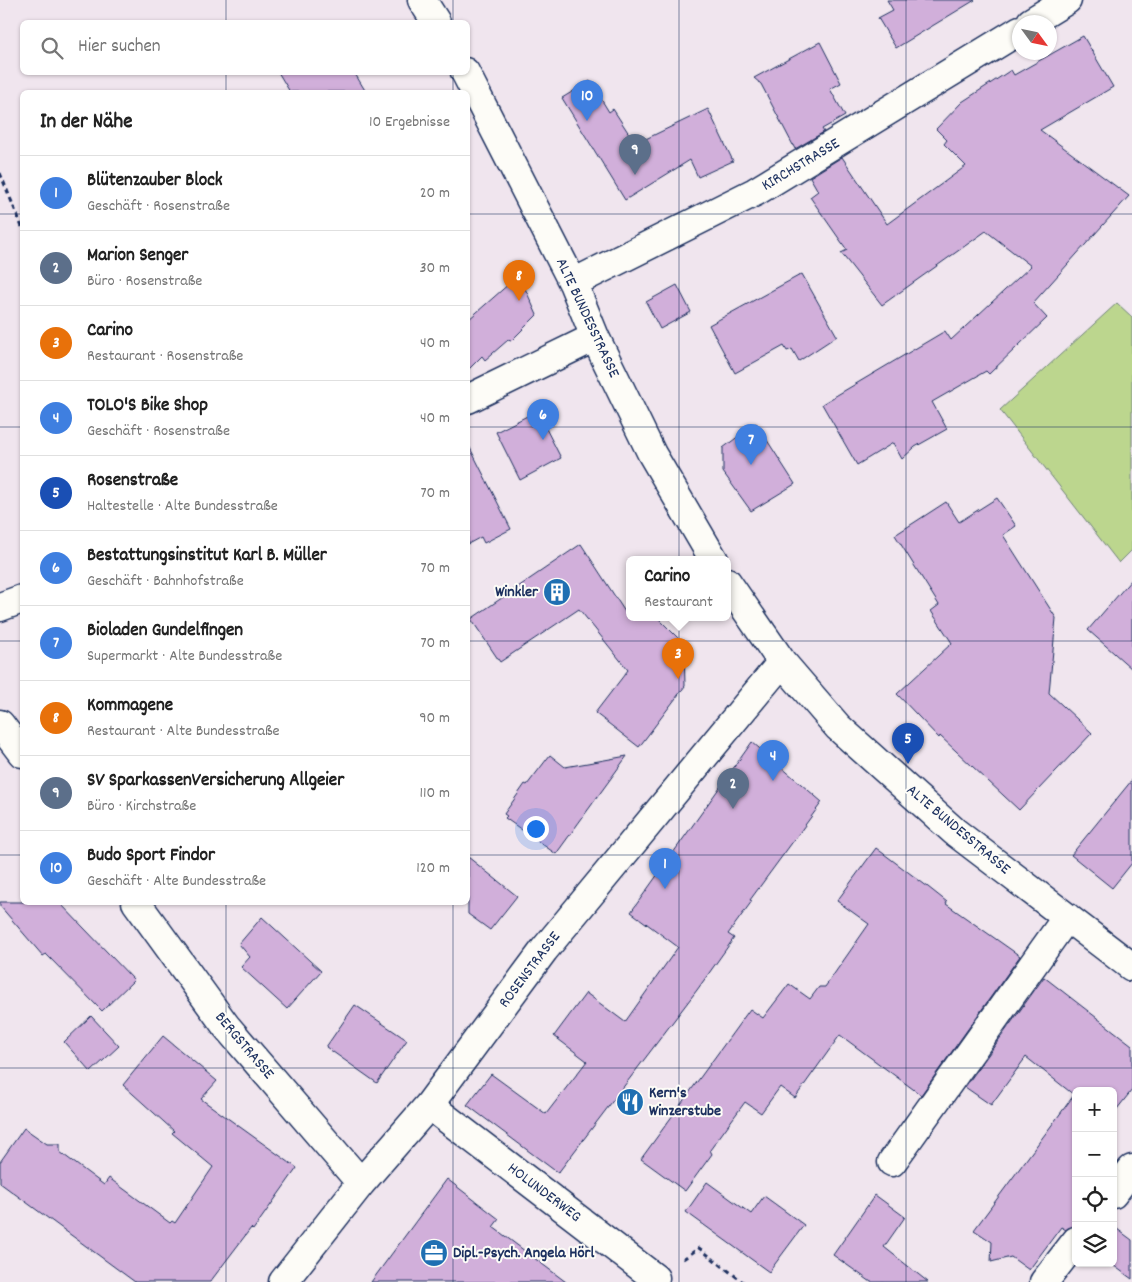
<!DOCTYPE html>
<html lang="de">
<meta charset="utf-8">
<style>
:root{--surface:#fff;--page:#f6f6f6;--text:#222;--muted:#767676;--line:#e0e0e0;--accent:#2563eb}
body{margin:0;font-family:Dekko,sans-serif;background:var(--page);color:var(--text)}
.controls{position:absolute;right:15px;bottom:15px;display:grid;overflow:hidden;border-radius:8px;box-shadow:0 1px 4px #0004}
.controls button{width:45px;height:45px;display:grid;place-items:center;padding:0;border:0;border-bottom:1px solid var(--line);background:var(--surface);color:var(--text);font:25px sans-serif}
.compass{position:absolute;left:1012px;top:15px;width:45px;height:45px;border-radius:50%;background:var(--surface);box-shadow:0 1px 4px #0004;rotate:123deg}
.you{position:absolute;left:535px;top:828px;width:18px;height:18px;margin:-12px;border:4px solid #fff;border-radius:50%;background:#1a73e8;box-shadow:0 0 0 8px #1a73e833}
.badge{display:grid;place-items:center;width:32px;height:32px;border-radius:50%;background:var(--accent);color:#fff;font-size:16px;font-weight:700}
.pin{position:absolute;translate:-50% -41px;filter:drop-shadow(0 1px 2px #0008)}
.pin::after{content:'';position:absolute;top:26px;width:18px;height:15px;background:inherit;clip-path:polygon(0 0,100% 0,50% 100%)}
.popup{position:absolute;left:626px;top:556px;width:105px;height:65px;box-sizing:border-box;display:grid;place-content:center;border-radius:8px;background:var(--surface);filter:drop-shadow(0 1px 4px #0005);font-size:16px;white-space:nowrap;color:var(--muted)}
.popup b{font-size:19px;color:var(--text)}
.popup::after{content:'';position:absolute;left:50%;top:100%;margin-left:-10px;border:10px solid transparent;border-top-color:var(--surface)}
.list{margin:0;padding:0;list-style:none}
h2{display:flex;justify-content:space-between;align-items:center;height:65px;margin:0;padding:0 20px;font-size:21px}
h2 small{font-size:16px;font-weight:400;color:var(--muted)}
.list li{display:grid;grid-template-columns:32px 1fr auto;gap:15px;align-items:center;box-sizing:border-box;height:75px;padding:0 20px;border-top:1px solid var(--line)}
.list b{display:block;font-size:19px;white-space:nowrap}
.list p{margin:0;font-size:16px;white-space:nowrap;color:var(--muted)}
.list em{font-size:16px;font-style:normal;color:var(--muted)}
.icon{flex:none;width:28px;height:28px;fill:none;stroke:currentColor;stroke-width:2;stroke-linecap:round;stroke-linejoin:round}
.map{position:relative;flex:none;width:1132px;height:1282px;overflow:hidden}
.search{position:absolute;background:var(--surface);box-shadow:0 1px 4px #0004;left:20px;top:20px;width:450px;height:55px;display:flex;align-items:center;gap:12px;box-sizing:border-box;padding:0 18px;border-radius:8px;color:var(--muted);font-size:19px}
.panel{position:absolute;background:var(--surface);box-shadow:0 1px 4px #0004;left:20px;top:90px;width:450px;height:815px;border-radius:8px}
.map>svg:first-child{display:block}
</style>
<div class="map">
<svg width="1132" height="1282" viewBox="0 0 1132 1282">
<rect width="100%" height="100%" fill="#f0e5ee"/>
<filter id="ink" filterUnits="userSpaceOnUse"><feTurbulence type="fractalNoise" baseFrequency=".02" numOctaves="2"/><feDisplacementMap in="SourceGraphic" scale="10" xChannelSelector="R" yChannelSelector="G"/><feConvolveMatrix kernelMatrix="1 2 1 2 8 2 1 2 1" color-interpolation-filters="sRGB"/></filter>
<g filter="url(#ink)">
<path fill="#bcd68e" stroke="#6c8276" d="M 1117,303 L 1132,317 L 1132,550 L 1119,563 L 1000,410 Z"/>
<path fill="#d1afda" stroke="#1b2f5e" d="M 887,0 L 975,0 L 896,48 L 878,18 L 893,10 Z
M 1083,36 L 1113,87 L 1040,130 L 1129,196 L 1033,303 L 1047,318 L 989,374 L 986,371 L 932,402 L 947,429 L 915,447 L 902,459 L 893,443 L 857,465 L 822,404 L 945,331 L 951,340 L 1031,266 L 986,231 L 882,305 L 841,253 L 847,250 L 810,197 L 818,191 L 810,177 L 842,157 L 887,224 L 966,166 L 944,144 L 947,140 L 936,129 L 962,102 L 1011,70 L 1014,75 Z
M 820,42 L 841,83 L 830,89 L 845,116 L 822,129 L 824,132 L 795,149 L 761,84 L 754,78 Z
M 278,72 L 354,72 L 366,92 L 290,92 Z
M 590,81 L 609,112 L 613,109 L 633,140 L 627,148 L 708,109 L 733,161 L 698,177 L 690,160 L 625,200 L 562,98 Z
M 802,274 L 837,336 L 799,361 L 792,349 L 787,351 L 784,346 L 735,373 L 709,325 Z
M 519,275 L 537,315 L 511,341 L 508,340 L 485,360 L 482,356 L 468,370 L 468,320 Z
M 677,285 L 691,312 L 660,329 L 646,302 Z
M 537,411 L 561,458 L 520,480 L 496,432 Z
M 756,423 L 795,484 L 751,511 L 723,472 L 723,448 Z
M 468,444 L 511,529 L 484,543 L 481,537 L 468,544 Z
M 997,498 L 1016,526 L 1003,535 L 1056,618 L 1049,693 L 1092,733 L 1019,810 L 940,736 L 939,738 L 897,694 L 952,643 L 931,611 L 939,605 L 895,535 L 946,502 L 959,522 Z
M 581,544 L 629,618 L 658,618 L 684,644 L 685,686 L 639,747 L 595,713 L 628,670 L 579,609 L 500,662 L 471,619 Z
M 1132,579 L 1132,669 L 1088,630 Z
M 752,742 L 822,802 L 750,900 L 752,901 L 728,934 L 734,938 L 697,990 L 558,1173 L 467,1105 L 491,1074 L 546,1114 L 587,1061 L 554,1036 L 586,993 L 625,1022 L 678,947 L 631,912 Z
M 550,755 L 565,767 L 627,756 L 556,854 L 505,818 L 507,816 L 504,814 L 525,784 L 527,785 Z
M 1132,780 L 1132,863 L 1112,888 L 1071,855 Z
M 876,848 L 928,887 L 947,902 L 946,904 L 1020,956 L 921,1095 L 840,1035 L 795,1098 L 780,1087 L 761,1113 L 745,1102 L 710,1150 L 712,1154 L 685,1191 L 641,1159 L 750,1009 L 763,1018 L 789,984 L 810,999 L 819,987 L 825,987 L 869,924 L 837,901 Z
M 468,857 L 517,896 L 490,930 L 468,914 Z
M 0,902 L 59,902 L 134,980 L 102,1011 L 46,954 L 43,956 L 0,906 Z
M 262,917 L 321,971 L 287,1009 L 241,967 L 250,957 L 239,944 Z
M 1044,977 L 1132,1045 L 1132,1090 L 1113,1114 L 1113,1091 L 1076,1091 L 1076,1226 L 1066,1230 L 1061,1227 L 1029,1270 L 1011,1257 L 991,1262 L 992,1242 L 974,1230 L 1074,1095 L 1026,1057 L 991,1105 L 965,1087 Z
M 355,1005 L 407,1040 L 377,1083 L 326,1047 Z
M 91,1016 L 119,1046 L 91,1072 L 64,1042 Z
M 163,1036 L 217,1081 L 201,1099 L 297,1168 L 253,1230 L 251,1228 L 210,1282 L 135,1282 L 0,1183 L 0,1162 L 24,1128 L 47,1144 L 60,1144 L 60,1152 L 104,1185 L 109,1178 L 170,1223 L 172,1221 L 175,1223 L 213,1167 L 172,1133 L 174,1131 L 123,1085 Z
M 447,1179 L 499,1219 L 493,1227 L 566,1282 L 371,1282 Z
M 707,1182 L 751,1214 L 764,1196 L 804,1225 L 769,1272 L 686,1212 Z
M 875,1195 L 905,1217 L 884,1247 L 928,1282 L 871,1282 L 833,1255 Z
M 1113,1226 L 1132,1240 L 1132,1279 L 1110,1263 L 1113,1263 Z"/>
<g fill="none" stroke-linecap="round" stroke-linejoin="round">
<g stroke="#1b2f5e" stroke-width="31">
<path id="minor" d="M 422,0 L 436,22
M 1031,22 L 1067,0
M 465,72 L 573,283 L 595,337 L 652,454 L 714,560
M 573,283 L 755,192 L 1020,30
M 468,399 L 595,337
M 727,582 L 782,662 L 838,727 L 955,832 L 1132,967
M 0,607 L 22,599
M 0,724 L 22,753
M 136,902 L 226,1026 L 361,1183
M 429,1105 L 655,1278 L 653,1282
M 892,1162 L 1067,917
M 1113,1194 L 1132,1169
M 283,1282 L 361,1183 L 429,1105 L 544,950 L 782,662
M 1044,1282 L 1076,1241"/>
</g>
<path stroke="#1b2f5e" stroke-width="3" stroke-dasharray="5 4" stroke-linecap="butt" d="M 0,173 L 22,227
M 683,1259 L 699,1248 L 743,1282"/>
<use href="#minor" stroke="#fdfcf7" stroke-width="28"/>
</g>
</g>
<path fill="none" stroke="#1b2f5e" stroke-width="1" stroke-opacity="0.55" d="M 226,0 L 226,22M 453,0 L 453,22M 679,0 L 679,1282M 906,0 L 906,1282M 226,72 L 226,92M 453,72 L 453,92M 0,214 L 22,214M 468,214 L 1132,214M 0,427 L 22,427M 468,427 L 1132,427M 0,641 L 22,641M 468,641 L 1132,641M 0,855 L 22,855M 468,855 L 1132,855M 226,902 L 226,1282M 453,902 L 453,1282M 0,1068 L 1132,1068"/>
<defs>
<g id="building-disc" transform="scale(1.4375)"><circle r="9.5" fill="#1f6fb2" stroke="#fdfcf7"/><path d="M-4-6H4V6H1V3H-1V6H-4ZM-2.5-4.3h1.7v1.8h-1.7ZM.8-4.3h1.7v1.8H.8ZM-2.5-1h1.7V.8h-1.7ZM.8-1h1.7V.8H.8Z" fill="#fff"/></g>
<g id="restaurant-disc" transform="scale(1.4375)"><circle r="9.5" fill="#1f6fb2" stroke="#fdfcf7"/><path d="M-5-6h1v4h1v-4h1v4h1v-4h1v5L-1.5 .5V6h-2V.5L-5-1ZM5-6V6H3V1.5H1.5Q1.5-4 5-6Z" fill="#fff"/></g>
<g id="office-disc" transform="scale(1.4375)"><circle r="9.5" fill="#1f6fb2" stroke="#fdfcf7"/><path d="M-6-3h4V-5.5h4V-3h4V5H-6ZM-1-4.5V-3h2v-1.5ZM-6 0V1H6V0Z" fill="#fff"/></g>
</defs>
<g fill-rule="evenodd">
<use href="#building-disc" x="557" y="592"/>
<use href="#restaurant-disc" x="630" y="1102"/>
<use href="#office-disc" x="434" y="1253"/>
</g>
<g text-anchor="middle" dominant-baseline="central" stroke-width="4" stroke-linejoin="round" paint-order="stroke">
<g font-size="16" fill="#1b2f5e" stroke="#fdfcf7">
<text transform="translate(801 165) rotate(-31)">KIRCHSTRASSE</text>
<text transform="translate(587 318) rotate(65)">ALTE BUNDESSTRASSE</text>
<text transform="translate(958 830) rotate(40)">ALTE BUNDESSTRASSE</text>
<text transform="translate(530 970) rotate(-53)">ROSENSTRASSE</text>
<text transform="translate(244 1046) rotate(50)">BERGSTRASSE</text>
<text transform="translate(544 1193) rotate(37)">HOLUNDERWEG</text>
</g>
<g font-size="16" font-weight="bold" fill="#1b2f5e" stroke="#fdfcf7" text-anchor="start">
<text x="538" y="592" text-anchor="end">Winkler</text>
<text x="649" y="1093">Kern's<tspan x="649" dy="18">Winzerstube</tspan></text>
<text x="453" y="1253">Dipl.-Psych. Angela Hörl</text>
</g>
</g>
</svg>
<div class="controls">
<button>+</button>
<button>−</button>
<button><svg class="icon" aria-label="locate" viewBox="0 0 24 24"><circle cx="12" cy="12" r="6"/><path d="M12 2v4M12 18v4M2 12h4M18 12h4"/></svg></button>
<button><svg class="icon" aria-label="layers" viewBox="0 0 24 24"><path d="M12 4l9 5-9 5-9-5zM3 14l9 5 9-5"/></svg></button>
</div>
<svg class="compass" viewBox="-18 -18 36 36"><path d="M0-13l5 13h-10z" fill="#e53935"/><path d="M0 13l5-13h-10z" fill="#767676"/></svg>
<div class="you"></div>
<div class="pin badge" style="left:665px;top:889px;background:#3f7fe0">1</div>
<div class="pin badge" style="left:733px;top:809px;background:#5c6f8a">2</div>
<div class="pin badge" style="left:678px;top:679px;background:#e8710a">3</div>
<div class="popup"><b>Carino</b>Restaurant</div>
<div class="pin badge" style="left:773px;top:781px;background:#3f7fe0">4</div>
<div class="pin badge" style="left:908px;top:764px;background:#1a4fb4">5</div>
<div class="pin badge" style="left:543px;top:440px;background:#3f7fe0">6</div>
<div class="pin badge" style="left:751px;top:465px;background:#3f7fe0">7</div>
<div class="pin badge" style="left:519px;top:301px;background:#e8710a">8</div>
<div class="pin badge" style="left:635px;top:175px;background:#5c6f8a">9</div>
<div class="pin badge" style="left:587px;top:121px;background:#3f7fe0">10</div>
<div class="search"><svg class="icon" aria-label="search" viewBox="0 0 24 24"><circle cx="10" cy="10" r="6"/><path d="M15 15l6 6"/></svg>Hier suchen</div>
<section class="panel">
<h2>In der Nähe<small>10 Ergebnisse</small></h2>
<ul class="list">
<li><span class="badge" style="background:#3f7fe0">1</span><div><b>Blütenzauber Block</b><p>Geschäft · Rosenstraße</p></div><em>20 m</em></li>
<li><span class="badge" style="background:#5c6f8a">2</span><div><b>Marion Senger</b><p>Büro · Rosenstraße</p></div><em>30 m</em></li>
<li><span class="badge" style="background:#e8710a">3</span><div><b>Carino</b><p>Restaurant · Rosenstraße</p></div><em>40 m</em></li>
<li><span class="badge" style="background:#3f7fe0">4</span><div><b>TOLO'S Bike Shop</b><p>Geschäft · Rosenstraße</p></div><em>40 m</em></li>
<li><span class="badge" style="background:#1a4fb4">5</span><div><b>Rosenstraße</b><p>Haltestelle · Alte Bundesstraße</p></div><em>70 m</em></li>
<li><span class="badge" style="background:#3f7fe0">6</span><div><b>Bestattungsinstitut Karl B. Müller</b><p>Geschäft · Bahnhofstraße</p></div><em>70 m</em></li>
<li><span class="badge" style="background:#3f7fe0">7</span><div><b>Bioladen Gundelfingen</b><p>Supermarkt · Alte Bundesstraße</p></div><em>70 m</em></li>
<li><span class="badge" style="background:#e8710a">8</span><div><b>Kommagene</b><p>Restaurant · Alte Bundesstraße</p></div><em>90 m</em></li>
<li><span class="badge" style="background:#5c6f8a">9</span><div><b>SV SparkassenVersicherung Allgeier</b><p>Büro · Kirchstraße</p></div><em>110 m</em></li>
<li><span class="badge" style="background:#3f7fe0">10</span><div><b>Budo Sport Findor</b><p>Geschäft · Alte Bundesstraße</p></div><em>120 m</em></li>
</ul>
</section>
</div>
